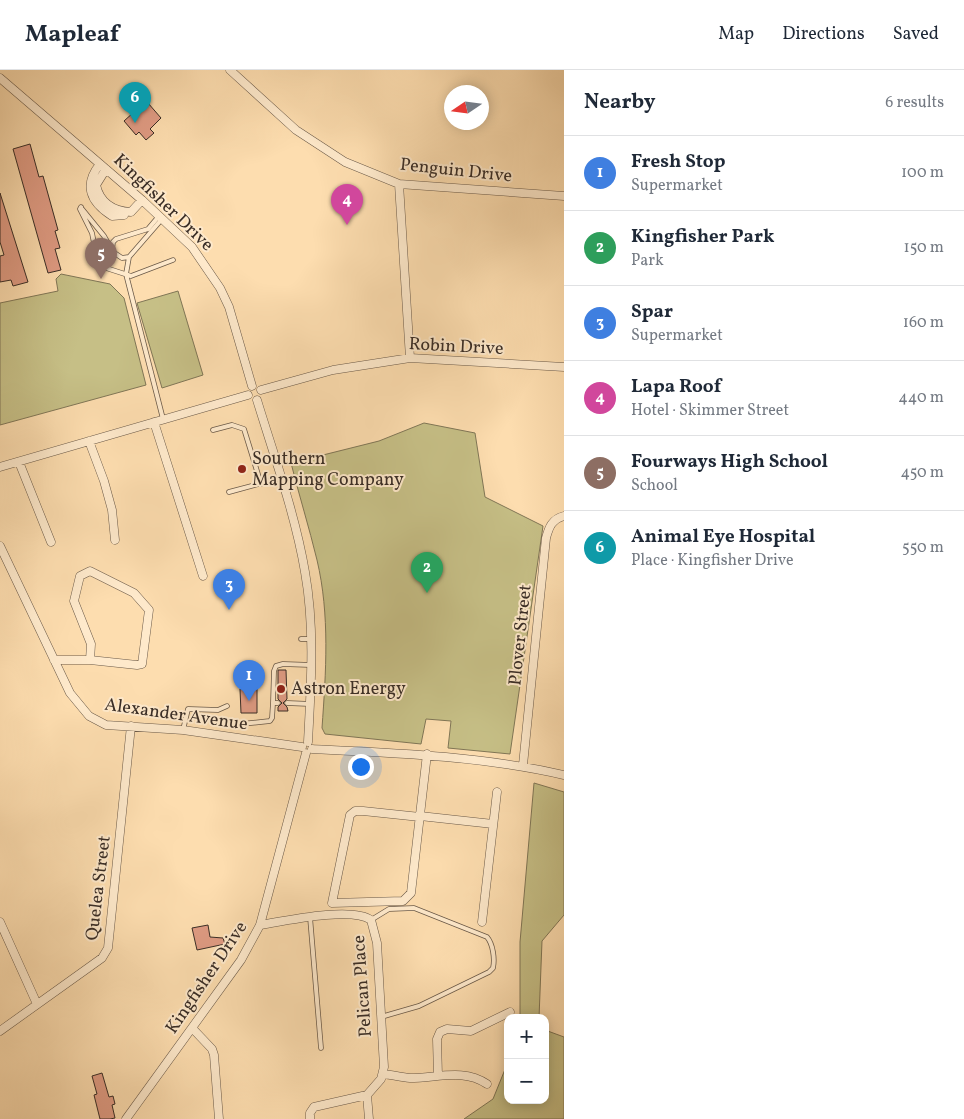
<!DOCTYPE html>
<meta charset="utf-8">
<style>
:root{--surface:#fff;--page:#f6f6f7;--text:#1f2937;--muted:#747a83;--line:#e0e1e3;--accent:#d93025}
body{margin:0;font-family:Vollkorn,serif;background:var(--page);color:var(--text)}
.controls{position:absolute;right:15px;bottom:15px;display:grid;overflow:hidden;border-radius:10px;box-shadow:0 2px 12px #0003}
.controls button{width:45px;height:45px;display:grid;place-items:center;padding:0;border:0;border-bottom:1px solid var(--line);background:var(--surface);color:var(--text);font:25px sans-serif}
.compass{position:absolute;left:444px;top:15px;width:45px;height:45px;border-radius:50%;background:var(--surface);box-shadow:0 2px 12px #0003;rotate:257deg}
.you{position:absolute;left:360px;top:696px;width:18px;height:18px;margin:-12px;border:4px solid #fff;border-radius:50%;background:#1a73e8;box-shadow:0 0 0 8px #1a73e833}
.badge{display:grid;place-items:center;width:32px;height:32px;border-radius:50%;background:var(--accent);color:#fff;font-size:16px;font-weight:700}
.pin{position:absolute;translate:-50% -41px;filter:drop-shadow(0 1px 2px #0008)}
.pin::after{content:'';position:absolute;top:26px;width:18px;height:15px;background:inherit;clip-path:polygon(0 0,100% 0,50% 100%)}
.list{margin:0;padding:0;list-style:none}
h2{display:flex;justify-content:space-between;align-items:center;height:65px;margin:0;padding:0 20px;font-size:21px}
h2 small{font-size:16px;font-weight:400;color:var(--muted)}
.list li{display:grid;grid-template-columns:32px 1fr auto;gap:15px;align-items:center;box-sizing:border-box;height:75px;padding:0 20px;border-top:1px solid var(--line)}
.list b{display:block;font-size:19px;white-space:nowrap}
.list p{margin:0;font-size:16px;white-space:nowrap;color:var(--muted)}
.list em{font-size:16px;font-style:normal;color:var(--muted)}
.map{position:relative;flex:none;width:564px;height:1049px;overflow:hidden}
header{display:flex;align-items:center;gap:30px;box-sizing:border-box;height:70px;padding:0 25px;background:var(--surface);border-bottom:1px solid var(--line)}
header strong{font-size:24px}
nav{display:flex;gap:28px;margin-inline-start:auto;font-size:18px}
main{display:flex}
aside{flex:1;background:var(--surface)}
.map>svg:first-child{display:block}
</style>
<header>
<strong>Mapleaf</strong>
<nav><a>Map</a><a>Directions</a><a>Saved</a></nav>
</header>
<main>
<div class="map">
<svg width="564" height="1049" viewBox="0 0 564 1049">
<rect width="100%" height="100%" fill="#fdddaf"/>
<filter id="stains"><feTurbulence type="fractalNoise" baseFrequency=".004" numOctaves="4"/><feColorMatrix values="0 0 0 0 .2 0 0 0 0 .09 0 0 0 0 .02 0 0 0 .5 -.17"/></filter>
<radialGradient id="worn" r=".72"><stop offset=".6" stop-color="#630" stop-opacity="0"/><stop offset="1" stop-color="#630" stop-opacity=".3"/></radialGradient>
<path fill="#c6bf86" stroke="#807656" d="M 61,204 L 110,214 L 124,228 L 146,315 L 0,355 L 0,233 L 58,221 L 56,209 Z
M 178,221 L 203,305 L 162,318 L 137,233 Z
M 424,353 L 475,363 L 485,427 L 543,456 L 510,684 L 448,678 L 451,651 L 426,649 L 421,674 L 325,664 L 322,658 C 326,602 330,545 317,490 C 309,457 299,425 291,393 L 379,371 Z
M 534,713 L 564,722 L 564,845 L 542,871 L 539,948 L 520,948 L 520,872 Z
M 545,960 L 564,967 L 564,1049 L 464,1049 L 493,1029 L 508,992 L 508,1030 L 545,1030 Z"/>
<path fill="#df9b83" stroke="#392d26" d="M 148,33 L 161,48 L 150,59 L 154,63 L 146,70 L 139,62 L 136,65 L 124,51 L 134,42 L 130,38 L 135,34 L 141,40 Z
M 30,74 L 39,107 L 43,106 L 58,160 L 55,161 L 60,178 L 55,179 L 61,200 L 48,203 L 13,79 Z
M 0,123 L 28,212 L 13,216 L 11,210 L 0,212 L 0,186 L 4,185 L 0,172 Z
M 278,600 L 286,600 L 287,629 L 283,633 L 287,637 L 288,641 L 278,641 L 278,637 L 282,633 L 278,629 Z
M 257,618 L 257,643 L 241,643 L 240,619 Z
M 208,855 L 210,867 L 223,868 L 225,874 L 197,880 L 192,858 Z
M 102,1003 L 109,1027 L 113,1026 L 115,1034 L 112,1035 L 115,1048 L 110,1049 L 100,1049 L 94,1025 L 97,1024 L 92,1006 Z"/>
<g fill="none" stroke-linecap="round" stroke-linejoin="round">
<g stroke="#6a5948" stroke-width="5.5">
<path id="service" d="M 81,137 L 80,139 L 92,163 L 94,173 L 92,187 L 100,196 L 131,206 L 173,190
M 82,139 L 104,166 L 113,182 L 122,188 L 129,187 L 162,149
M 94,173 L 107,172
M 112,180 L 113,172 L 116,169 L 148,159 L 159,146
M 129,187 L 126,204 L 163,349
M 213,360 L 232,355 L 244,359 L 261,414
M 229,422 L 281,408
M 301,569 L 312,569
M 273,633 L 274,601 L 276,596 L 283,594 L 311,595
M 287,633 L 310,634
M 241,654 L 270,651 L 272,648 L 273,633 L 278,633
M 183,660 L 188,639 L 218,640 L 227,636
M 310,847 L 321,978
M 371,850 L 389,839 L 414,838 L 487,867 C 493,874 495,889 493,898 L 489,902 L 419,936 L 381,947"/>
</g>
<g stroke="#6a5948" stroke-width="9">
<path id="minor" d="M 230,0 L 296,60 L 345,92 L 399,114 L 564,126
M 0,8 L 142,130 L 192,177 L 220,218 L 229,237 L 252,316
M 100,94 C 83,115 90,132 112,146 L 124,145
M 106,99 L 96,115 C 100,133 113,141 131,142 L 142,130
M 399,114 L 410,288
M 261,320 L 333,300 L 410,288 L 564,297
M 257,330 C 274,386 295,443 305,502 C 315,558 311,615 308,672
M 154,352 L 203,506
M 89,371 L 104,411 L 112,440 L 115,470
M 19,392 L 51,472
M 0,397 L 248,325
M 0,476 L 70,623 L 89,646 L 106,655 L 183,660 L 302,677
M 54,590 L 90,590 L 91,574 L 74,531 L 80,506 L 90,501 L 134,523 L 149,540 L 142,594 L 137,595 L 90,590
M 312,679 C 397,683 481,686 564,705
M 523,695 L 546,468 C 549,457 552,449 564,446
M 420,746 L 493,754
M 420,747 L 363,741 L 355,741 L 350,745 L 332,833 L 403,831 L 411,823 L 427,684
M 0,852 L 37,934
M 482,852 L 497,722
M 260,855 C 284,851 352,836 371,850 L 377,873 L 384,997 L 381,1009 L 367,1025 L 369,1049
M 193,959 L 212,979 L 214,985 L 219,1049
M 0,961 L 102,888 L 108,878 L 131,656
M 383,1004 C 392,1005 401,1007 410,1008 C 437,1008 464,998 487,1014
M 438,1006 L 437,969 L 440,962 L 447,959 L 471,961 L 510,942
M 126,1049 L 241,890 L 260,855 L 306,683
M 310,1049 L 310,1043 L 314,1037 L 367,1025"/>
</g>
<use href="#service" stroke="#fee9cb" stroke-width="4"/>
<use href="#minor" stroke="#fee9cb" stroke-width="8"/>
</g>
<g fill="#8f2418" stroke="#fee9cb" stroke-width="2">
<circle cx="242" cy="399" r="5"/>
<circle cx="281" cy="619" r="5"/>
</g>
<g text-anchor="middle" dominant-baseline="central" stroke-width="4" stroke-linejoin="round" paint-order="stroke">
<g font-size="18" fill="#392d26" stroke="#fee9cb">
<text transform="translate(456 101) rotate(6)">Penguin Drive</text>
<text transform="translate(163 133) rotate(44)">Kingfisher Drive</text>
<text transform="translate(456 277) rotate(3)">Robin Drive</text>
<text transform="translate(521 565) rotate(-84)">Plover Street</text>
<text transform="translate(176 645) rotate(8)">Alexander Avenue</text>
<text transform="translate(99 818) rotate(-83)">Quelea Street</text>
<text transform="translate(207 908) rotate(-56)">Kingfisher Drive</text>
<text transform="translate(363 916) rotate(-94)">Pelican Place</text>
</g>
<g font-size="18" fill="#392d26" stroke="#fee9cb" text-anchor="start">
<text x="252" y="389">Southern<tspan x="252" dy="21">Mapping Company</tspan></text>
<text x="291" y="619">Astron Energy</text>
</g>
</g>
<rect width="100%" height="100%" filter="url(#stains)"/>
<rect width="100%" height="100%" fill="url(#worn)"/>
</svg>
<div class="controls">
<button>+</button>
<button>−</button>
</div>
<svg class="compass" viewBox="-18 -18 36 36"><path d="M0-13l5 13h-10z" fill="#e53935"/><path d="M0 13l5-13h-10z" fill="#747a83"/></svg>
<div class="you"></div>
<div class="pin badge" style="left:249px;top:631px;background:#3f7fe0">1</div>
<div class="pin badge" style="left:427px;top:523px;background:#2e9e5b">2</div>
<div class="pin badge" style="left:229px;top:540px;background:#3f7fe0">3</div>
<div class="pin badge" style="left:347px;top:155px;background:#d1479c">4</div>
<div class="pin badge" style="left:101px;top:209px;background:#8d6e63">5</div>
<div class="pin badge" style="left:135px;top:53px;background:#0f9aa8">6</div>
</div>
<aside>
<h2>Nearby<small>6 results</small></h2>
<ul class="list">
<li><span class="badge" style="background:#3f7fe0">1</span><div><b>Fresh Stop</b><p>Supermarket</p></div><em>100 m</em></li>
<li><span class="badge" style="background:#2e9e5b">2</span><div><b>Kingfisher Park</b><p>Park</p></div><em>150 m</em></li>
<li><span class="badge" style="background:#3f7fe0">3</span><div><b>Spar</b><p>Supermarket</p></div><em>160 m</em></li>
<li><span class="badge" style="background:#d1479c">4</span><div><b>Lapa Roof</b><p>Hotel · Skimmer Street</p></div><em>440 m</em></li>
<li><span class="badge" style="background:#8d6e63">5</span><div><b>Fourways High School</b><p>School</p></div><em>450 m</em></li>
<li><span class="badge" style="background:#0f9aa8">6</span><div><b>Animal Eye Hospital</b><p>Place · Kingfisher Drive</p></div><em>550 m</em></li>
</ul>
</aside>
</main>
